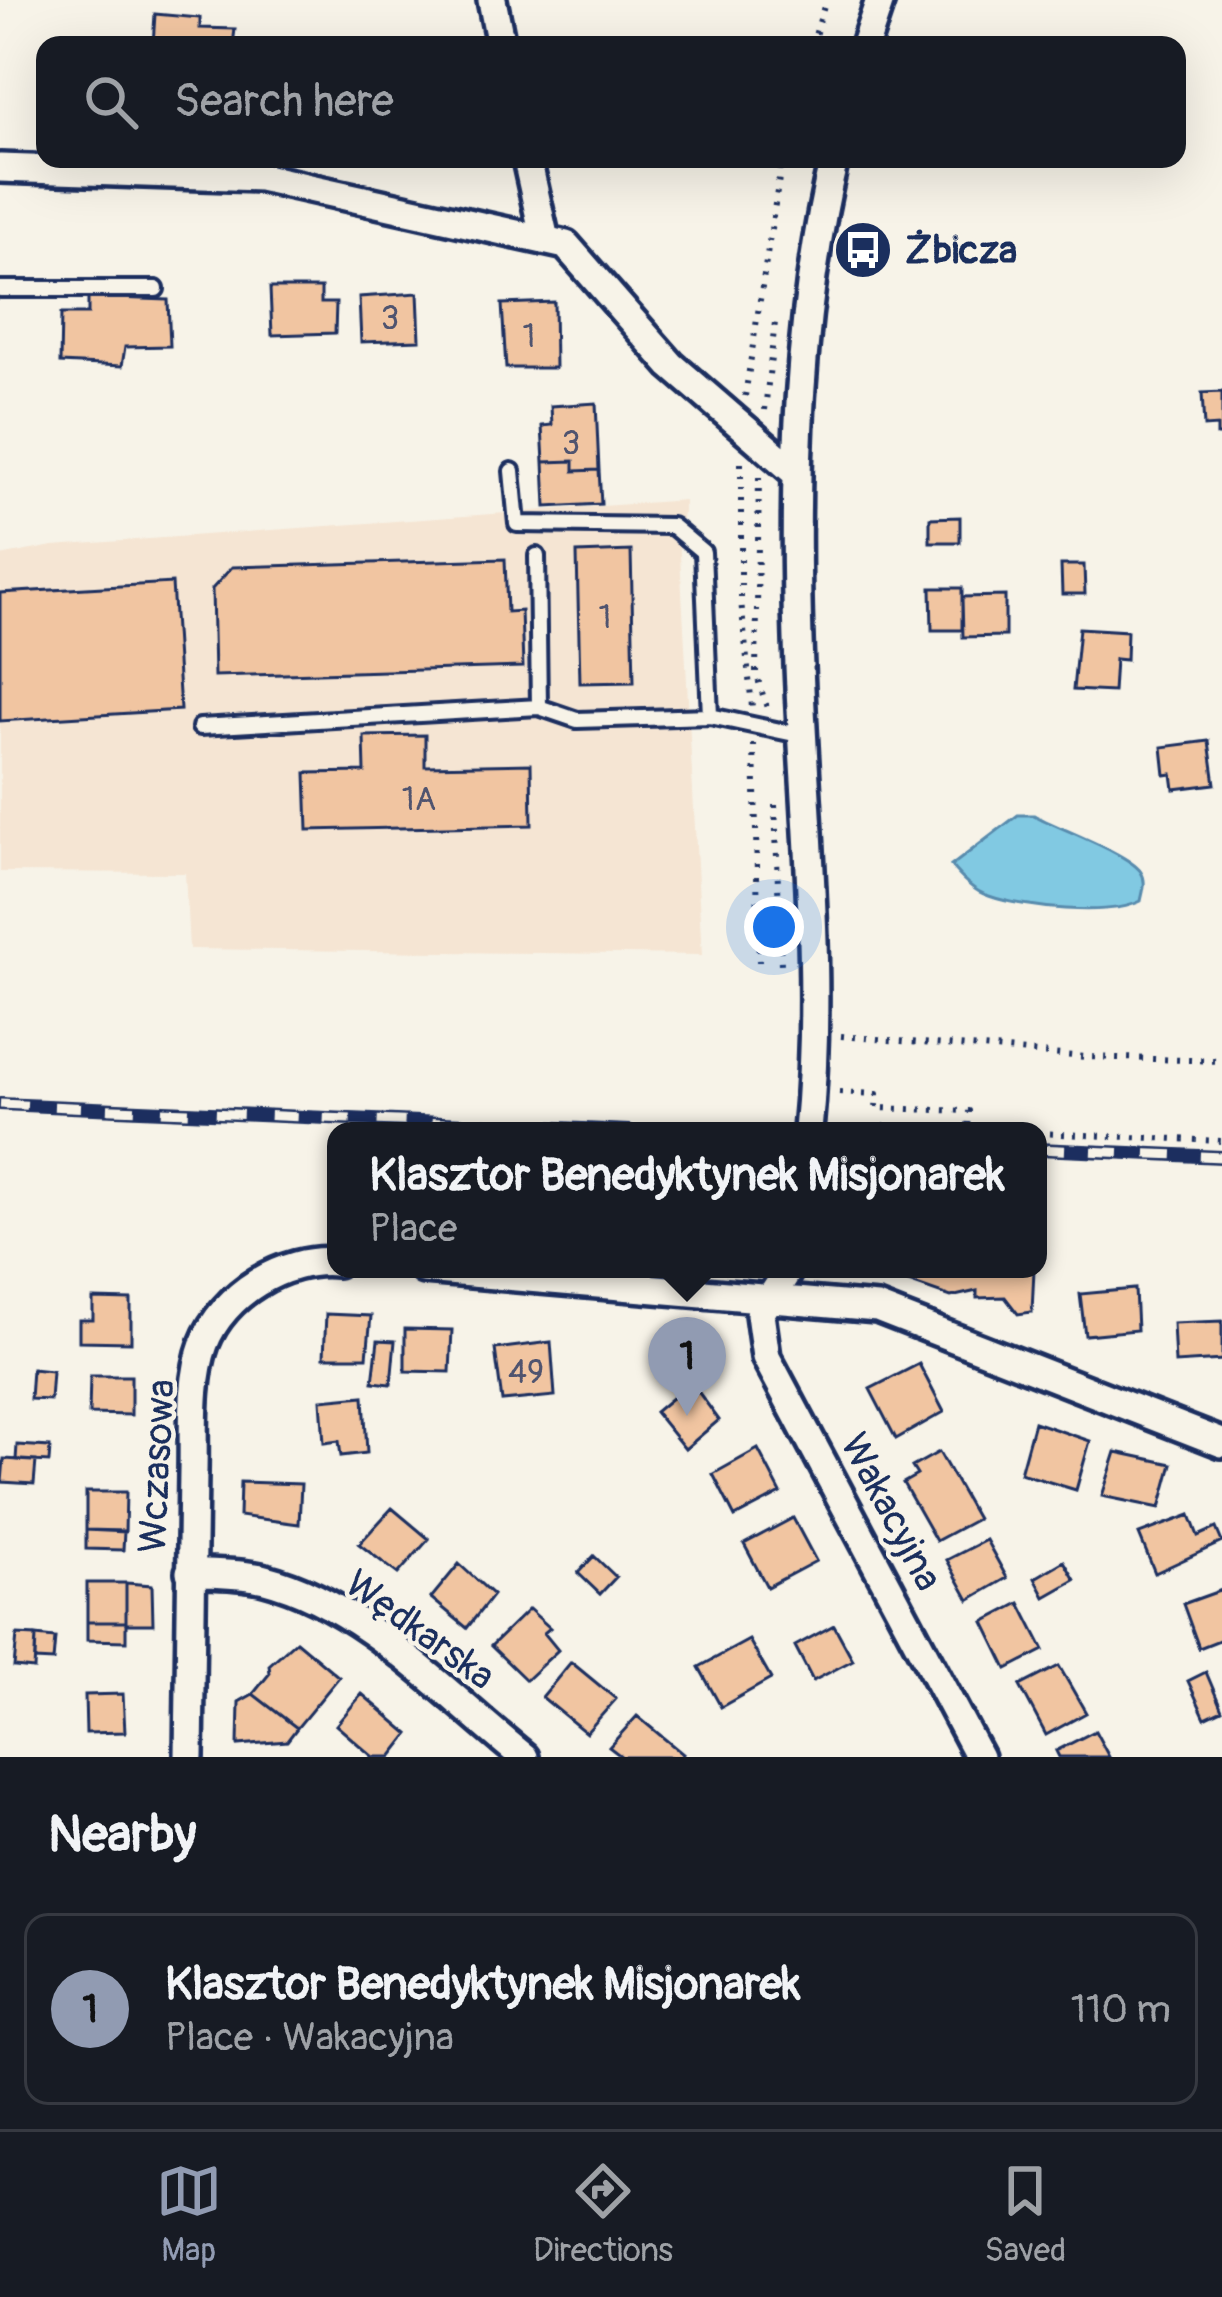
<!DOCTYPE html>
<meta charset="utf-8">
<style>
:root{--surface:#171b24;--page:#20242c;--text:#f1f3f6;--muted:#9ea1a6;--line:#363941;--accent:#919bb2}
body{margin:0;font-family:Pangolin,sans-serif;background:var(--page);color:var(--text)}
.you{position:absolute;left:774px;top:927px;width:42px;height:42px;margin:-30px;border:9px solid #fff;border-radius:50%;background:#1a73e8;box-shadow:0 0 0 18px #1a73e833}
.badge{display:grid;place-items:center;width:78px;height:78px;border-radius:50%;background:var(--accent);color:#111;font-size:39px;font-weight:700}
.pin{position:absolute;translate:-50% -99px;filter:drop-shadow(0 3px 6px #0008)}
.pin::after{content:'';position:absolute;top:63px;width:42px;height:36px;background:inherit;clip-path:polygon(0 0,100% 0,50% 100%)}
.popup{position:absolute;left:327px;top:1122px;width:720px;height:156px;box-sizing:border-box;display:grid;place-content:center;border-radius:24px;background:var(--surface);filter:drop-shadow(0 3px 9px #0005);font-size:39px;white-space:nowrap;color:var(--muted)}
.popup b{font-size:45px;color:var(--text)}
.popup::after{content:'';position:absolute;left:50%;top:100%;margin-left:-24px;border:24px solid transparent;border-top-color:var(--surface)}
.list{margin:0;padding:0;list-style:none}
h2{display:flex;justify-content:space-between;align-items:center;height:156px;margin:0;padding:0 48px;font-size:51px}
h2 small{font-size:39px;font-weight:400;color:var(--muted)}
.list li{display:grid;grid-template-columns:78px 1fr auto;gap:36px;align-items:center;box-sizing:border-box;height:192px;margin:0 24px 24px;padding:0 24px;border:3px solid var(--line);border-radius:24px}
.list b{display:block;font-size:45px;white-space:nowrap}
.list p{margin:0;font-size:39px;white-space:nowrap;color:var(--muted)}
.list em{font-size:39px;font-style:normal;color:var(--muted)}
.icon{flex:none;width:66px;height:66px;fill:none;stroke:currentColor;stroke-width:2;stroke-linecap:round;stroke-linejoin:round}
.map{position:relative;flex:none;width:1222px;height:1757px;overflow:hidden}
.search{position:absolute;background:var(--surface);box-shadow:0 12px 48px #0002;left:36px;right:36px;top:36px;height:132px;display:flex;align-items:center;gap:30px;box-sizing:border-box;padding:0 42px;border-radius:24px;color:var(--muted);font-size:45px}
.sheet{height:372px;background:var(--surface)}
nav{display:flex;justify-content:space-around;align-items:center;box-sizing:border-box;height:168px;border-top:3px solid var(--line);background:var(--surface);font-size:33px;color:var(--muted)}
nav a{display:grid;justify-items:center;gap:6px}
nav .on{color:var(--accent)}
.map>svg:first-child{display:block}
</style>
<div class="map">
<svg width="1222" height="1757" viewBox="0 0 1222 1757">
<rect width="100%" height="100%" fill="#f7f3e8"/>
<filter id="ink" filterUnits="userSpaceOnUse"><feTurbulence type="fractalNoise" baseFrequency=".00833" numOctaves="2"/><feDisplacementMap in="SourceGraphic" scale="24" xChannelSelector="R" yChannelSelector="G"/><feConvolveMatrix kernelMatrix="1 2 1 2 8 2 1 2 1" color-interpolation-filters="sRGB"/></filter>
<g filter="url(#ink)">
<path fill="#f5e5d3" d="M 685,500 L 679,537 L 702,955 L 189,949 L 185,873 L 0,872 L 0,556 L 53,546 Z"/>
<path fill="#81c9e2" stroke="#588bad" stroke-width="3" d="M 1018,815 L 1034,815 C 1057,828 1128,853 1141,872 C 1147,881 1143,891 1141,901 C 1110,917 1022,908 989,896 C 973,891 961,878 951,866 Z"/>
<path fill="#f1c5a1" stroke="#1b2f5e" stroke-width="3" d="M 155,14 L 200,18 L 200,28 L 235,29 L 233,45 L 153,45 Z
M 270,288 L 321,288 L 321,303 L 336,303 L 335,333 L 272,335 Z
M 418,293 L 420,340 L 361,342 L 359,297 Z
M 88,297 L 168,300 L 170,346 L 125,347 L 122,366 L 60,363 L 61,314 L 88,314 Z
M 554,302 L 555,368 L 506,368 L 502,304 Z
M 1222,392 L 1222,435 L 1217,435 L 1217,426 L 1204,427 L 1202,393 Z
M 596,403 L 599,470 L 574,471 L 574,461 L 544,462 L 542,426 L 552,425 L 551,406 Z
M 574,461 L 574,471 L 599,470 L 601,504 L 546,507 L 544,462 Z
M 960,517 L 960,542 L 930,542 L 930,518 Z
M 631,551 L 634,682 L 580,683 L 577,553 Z
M 505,559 L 507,612 L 521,611 L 523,667 L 214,676 L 212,589 L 232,567 Z
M 1061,565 L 1084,565 L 1085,594 L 1062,594 Z
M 172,583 L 180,710 L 0,721 L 0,593 Z
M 931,588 L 962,588 L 962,630 L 932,630 Z
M 1005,596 L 1005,636 L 963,637 L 962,597 Z
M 1079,628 L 1127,631 L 1126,660 L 1115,659 L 1113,692 L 1073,690 Z
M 425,735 L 425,766 L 531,764 L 532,825 L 308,830 L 306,773 L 365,772 L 364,736 Z
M 1209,741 L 1215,784 L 1174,789 L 1172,774 L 1165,775 L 1162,747 Z
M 888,1269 L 1034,1269 L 1032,1312 L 1018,1314 L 1005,1297 L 977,1298 L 977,1291 L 951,1297 L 888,1275 Z
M 1135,1289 L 1137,1330 L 1085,1335 L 1080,1294 Z
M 93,1299 L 131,1300 L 131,1342 L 79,1341 L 79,1320 L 93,1320 Z
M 326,1314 L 371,1316 L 367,1357 L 324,1357 Z
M 1222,1321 L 1222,1360 L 1175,1363 L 1173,1323 Z
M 405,1329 L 452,1330 L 450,1372 L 405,1371 Z
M 378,1340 L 395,1341 L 391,1384 L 373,1382 Z
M 551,1342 L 555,1396 L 502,1401 L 495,1349 Z
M 919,1364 L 944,1412 L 896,1439 L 870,1389 Z
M 32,1369 L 52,1371 L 50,1400 L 30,1399 Z
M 90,1376 L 131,1376 L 131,1415 L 89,1414 Z
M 691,1382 L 719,1420 L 685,1449 L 655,1412 Z
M 364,1396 L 367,1453 L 341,1456 L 339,1441 L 324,1443 L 321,1400 Z
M 1034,1422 L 1090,1441 L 1076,1490 L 1020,1473 Z
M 17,1445 L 50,1447 L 49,1462 L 16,1460 Z
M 758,1449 L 781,1493 L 735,1517 L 713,1474 Z
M 939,1452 L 977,1519 L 936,1541 L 903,1483 L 917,1475 L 912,1467 Z
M 1116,1452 L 1172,1464 L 1160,1508 L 1102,1496 Z
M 4,1459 L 36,1461 L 34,1484 L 2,1482 Z
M 240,1482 L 301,1484 L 299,1524 L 239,1516 Z
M 86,1492 L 126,1492 L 125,1532 L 86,1530 Z
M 392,1508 L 429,1539 L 398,1574 L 359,1544 Z
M 1190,1515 L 1198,1536 L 1216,1528 L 1222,1542 L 1155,1573 L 1139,1534 Z
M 793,1518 L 816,1561 L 767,1587 L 744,1544 Z
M 86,1530 L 124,1531 L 123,1550 L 86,1549 Z
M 986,1540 L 1007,1578 L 969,1600 L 947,1560 Z
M 594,1556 L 616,1577 L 600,1594 L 578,1573 Z
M 1064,1561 L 1075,1580 L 1045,1597 L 1035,1578 Z
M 459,1564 L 493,1595 L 467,1628 L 431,1598 Z
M 87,1583 L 126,1583 L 126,1622 L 87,1622 Z
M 126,1583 L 152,1585 L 153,1624 L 126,1624 Z
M 1222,1590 L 1222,1639 L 1199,1648 L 1183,1604 Z
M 1020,1603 L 1044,1650 L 1007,1669 L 984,1622 Z
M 529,1609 L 550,1628 L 544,1633 L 558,1650 L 526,1680 L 491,1646 Z
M 87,1622 L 126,1622 L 126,1641 L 87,1640 Z
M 834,1625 L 853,1660 L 813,1681 L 795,1646 Z
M 17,1635 L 36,1636 L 34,1669 L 14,1667 Z
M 36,1636 L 55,1638 L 53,1661 L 35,1660 Z
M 749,1640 L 771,1679 L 721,1707 L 699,1667 Z
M 296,1641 L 339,1677 L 297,1728 L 253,1694 L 270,1673 L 269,1665 Z
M 571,1662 L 616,1699 L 586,1733 L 542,1697 Z
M 1059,1666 L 1086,1713 L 1046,1735 L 1020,1686 Z
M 1206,1672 L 1222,1710 L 1205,1718 L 1188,1681 Z
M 123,1694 L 125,1732 L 86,1733 L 85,1695 Z
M 253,1694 L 297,1728 L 287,1741 L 238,1745 L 239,1702 Z
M 362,1694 L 409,1734 L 391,1757 L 373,1757 L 336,1725 Z
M 637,1716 L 683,1754 L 681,1757 L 622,1757 L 609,1747 Z
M 1095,1731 L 1109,1757 L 1059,1757 L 1056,1751 Z"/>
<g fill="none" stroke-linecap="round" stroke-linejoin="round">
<g stroke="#1b2f5e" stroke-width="22">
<path id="lane" d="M 0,289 L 156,289
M 512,471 L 517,524 L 672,526 L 703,552 L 710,716
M 537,556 L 539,707
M 200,727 L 539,707 L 577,720 L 710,716 L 804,736"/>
</g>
<g stroke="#1b2f5e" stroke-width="36">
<path id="street" d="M 492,0 L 501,45
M 865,45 L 880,0
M 527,159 L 545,240
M 0,168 L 260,177 L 566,245 L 671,365 L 797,474
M 808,1131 C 824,967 803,803 798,639 C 793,480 797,314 834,159
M 424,1269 L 877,1308 L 1222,1443
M 789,1269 L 760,1314 L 766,1357 L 979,1757
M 190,1572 C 214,1574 242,1573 265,1579 C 363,1604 447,1696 524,1757
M 189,1757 C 190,1662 191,1567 193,1472 C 194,1433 190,1381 204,1344 C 223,1294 284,1257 336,1262"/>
</g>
<path stroke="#1b2f5e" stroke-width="6" stroke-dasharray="3 9" stroke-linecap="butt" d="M 812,45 L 826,0
M 745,396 L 782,159
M 765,410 L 775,322
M 741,463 L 741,601 L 752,707
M 759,477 L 756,673 L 767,708
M 754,744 L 759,962
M 775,805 L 781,965
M 841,1036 L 1086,1057 L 1222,1061
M 839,1092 L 877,1094 L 876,1108 L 969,1111 L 968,1130
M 884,1126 L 992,1131
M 1038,1133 L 1222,1141"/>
<use href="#lane" stroke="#f7f3e8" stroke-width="14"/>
<use href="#street" stroke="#f7f3e8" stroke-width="27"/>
<g stroke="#1b2f5e" stroke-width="14">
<path id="rail" d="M 0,1104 L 629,1131
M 1038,1149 L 1222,1157"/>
</g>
<use href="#rail" stroke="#f7f3e8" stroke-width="9" stroke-dasharray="27" stroke-linecap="butt"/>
</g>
</g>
<defs>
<g id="bus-disc" transform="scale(3)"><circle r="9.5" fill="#1b2f5e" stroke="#f7f3e8"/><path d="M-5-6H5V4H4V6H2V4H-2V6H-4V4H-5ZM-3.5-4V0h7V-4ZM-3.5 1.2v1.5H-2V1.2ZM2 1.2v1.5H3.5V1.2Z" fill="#fff"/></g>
</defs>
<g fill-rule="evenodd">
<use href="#bus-disc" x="863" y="250"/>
</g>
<g text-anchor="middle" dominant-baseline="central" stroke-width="9" stroke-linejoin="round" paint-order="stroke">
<g font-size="33" fill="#50546f">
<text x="390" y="318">3</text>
<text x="529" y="336">1</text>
<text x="571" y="443">3</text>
<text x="605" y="617">1</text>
<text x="419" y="799">1A</text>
<text x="526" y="1372">49</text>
</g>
<g font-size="39" font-weight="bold" fill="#1b2f5e" stroke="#f7f3e8" text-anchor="start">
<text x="905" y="250">Żbicza</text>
</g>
<g font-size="39" fill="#1b2f5e" stroke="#f7f3e8">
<text transform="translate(157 1466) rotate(-87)">Wczasowa</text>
<text transform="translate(891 1512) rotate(62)">Wakacyjna</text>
<text transform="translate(420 1630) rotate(36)">Wędkarska</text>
</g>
</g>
</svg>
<div class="you"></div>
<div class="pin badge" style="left:687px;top:1416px">1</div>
<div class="popup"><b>Klasztor Benedyktynek Misjonarek</b>Place</div>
<div class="search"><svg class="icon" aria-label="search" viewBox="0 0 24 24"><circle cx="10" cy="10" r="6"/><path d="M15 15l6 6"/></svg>Search here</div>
</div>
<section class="sheet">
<h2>Nearby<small></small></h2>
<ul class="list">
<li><span class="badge">1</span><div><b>Klasztor Benedyktynek Misjonarek</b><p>Place · Wakacyjna</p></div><em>110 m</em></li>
</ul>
</section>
<nav>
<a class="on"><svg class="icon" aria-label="map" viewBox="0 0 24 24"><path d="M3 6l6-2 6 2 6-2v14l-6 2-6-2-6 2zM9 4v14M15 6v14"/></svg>Map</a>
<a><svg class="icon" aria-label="directions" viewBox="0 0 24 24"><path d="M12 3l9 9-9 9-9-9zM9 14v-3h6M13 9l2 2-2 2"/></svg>Directions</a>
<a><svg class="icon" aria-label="saved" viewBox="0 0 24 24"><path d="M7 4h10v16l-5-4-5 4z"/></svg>Saved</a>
</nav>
